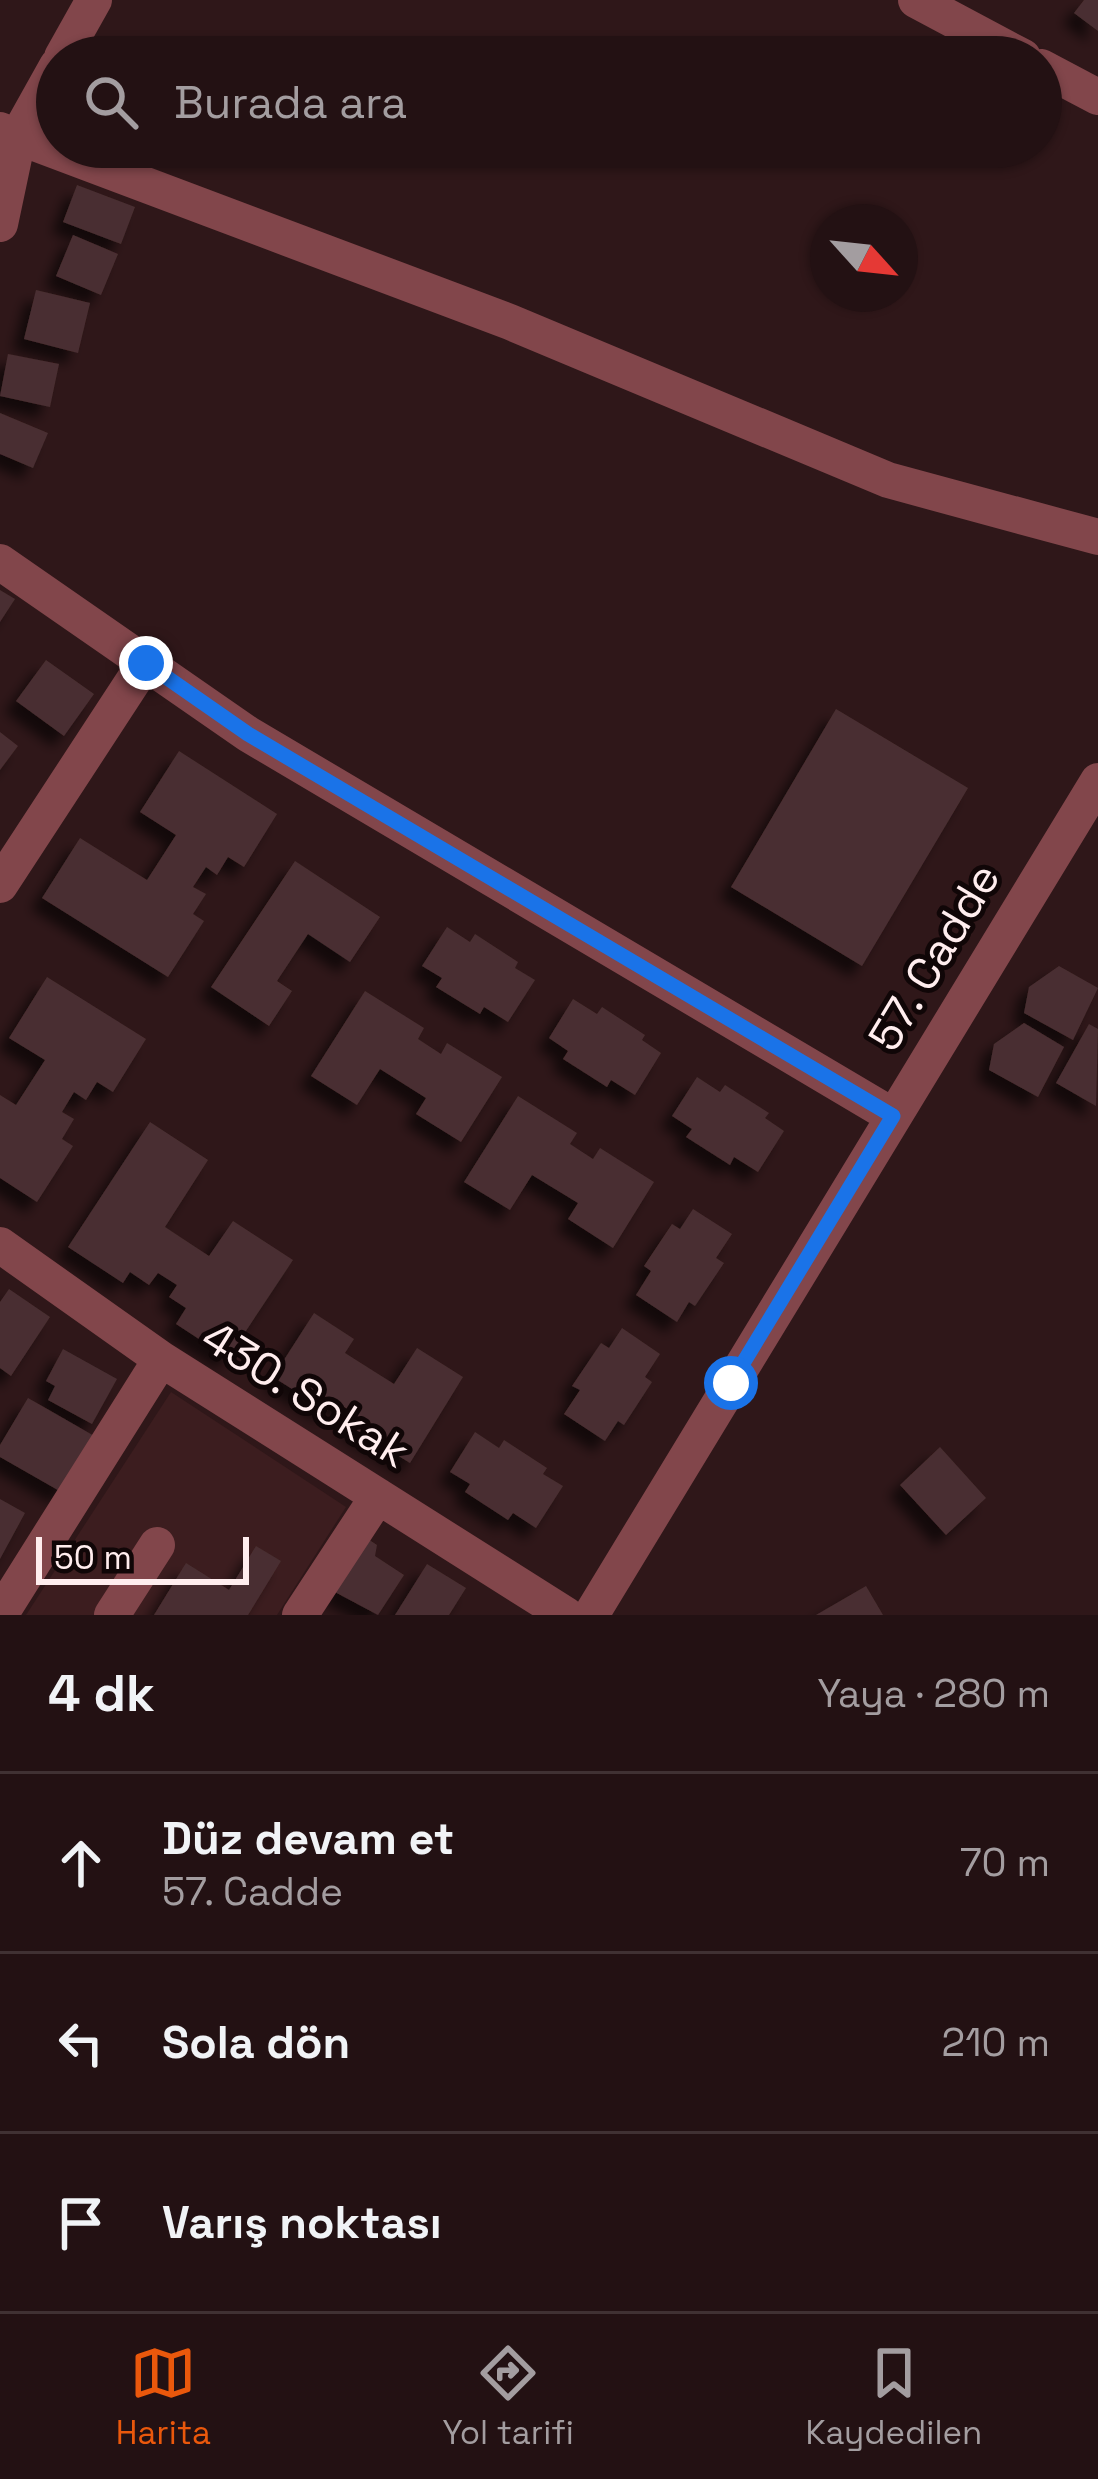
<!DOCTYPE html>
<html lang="tr">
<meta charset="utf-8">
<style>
:root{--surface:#231113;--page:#2f1f21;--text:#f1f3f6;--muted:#a39da0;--line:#403133;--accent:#ea580c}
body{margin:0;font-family:"Space Grotesk",sans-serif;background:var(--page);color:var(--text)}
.compass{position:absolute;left:810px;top:204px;width:108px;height:108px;border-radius:50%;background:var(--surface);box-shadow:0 3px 9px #0004;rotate:117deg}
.scale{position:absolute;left:36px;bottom:30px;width:213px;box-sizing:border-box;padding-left:12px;border:6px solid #ffedee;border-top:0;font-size:33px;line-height:42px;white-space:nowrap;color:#ffedee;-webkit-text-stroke:9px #100607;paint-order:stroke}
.stop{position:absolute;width:36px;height:36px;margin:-27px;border:9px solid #1a73e8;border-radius:50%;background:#fff}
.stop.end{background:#1a73e8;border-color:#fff;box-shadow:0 3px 12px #0008}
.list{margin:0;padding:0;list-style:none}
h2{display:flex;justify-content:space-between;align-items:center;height:156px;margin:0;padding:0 48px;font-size:51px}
h2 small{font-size:39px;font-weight:400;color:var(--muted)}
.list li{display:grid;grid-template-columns:78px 1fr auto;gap:36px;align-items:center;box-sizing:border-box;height:180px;padding:0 48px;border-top:3px solid var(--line)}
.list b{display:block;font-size:45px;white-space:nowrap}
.list p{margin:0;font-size:39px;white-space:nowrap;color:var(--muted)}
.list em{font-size:39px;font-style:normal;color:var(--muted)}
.icon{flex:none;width:66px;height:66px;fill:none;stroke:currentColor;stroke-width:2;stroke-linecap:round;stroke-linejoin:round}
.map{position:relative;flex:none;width:1098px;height:1615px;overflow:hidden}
.search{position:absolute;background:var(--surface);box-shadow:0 3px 9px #0004;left:36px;right:36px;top:36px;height:132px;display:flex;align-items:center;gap:30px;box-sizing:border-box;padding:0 42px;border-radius:66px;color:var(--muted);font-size:45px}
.sheet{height:696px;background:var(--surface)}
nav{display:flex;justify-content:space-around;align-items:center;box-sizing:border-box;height:168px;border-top:3px solid var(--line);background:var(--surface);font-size:33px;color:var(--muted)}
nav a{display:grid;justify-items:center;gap:6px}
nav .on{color:var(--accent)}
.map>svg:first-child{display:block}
</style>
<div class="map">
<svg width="1098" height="1615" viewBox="0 0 1098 1615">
<defs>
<filter id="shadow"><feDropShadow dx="-11" dy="11" stdDeviation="6" flood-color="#0009"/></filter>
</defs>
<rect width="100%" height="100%" fill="#2f1719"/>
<path fill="#3c1d1f" d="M 171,1392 L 346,1507 L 277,1615 L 26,1615 Z"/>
<path fill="#492f31" filter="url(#shadow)" d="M 1084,0 L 1098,0 L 1098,31 L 1074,13 Z
M 77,185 L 135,207 L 121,244 L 63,222 Z
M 73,235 L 118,254 L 101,295 L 56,276 Z
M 36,290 L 90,303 L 78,353 L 24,339 Z
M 8,354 L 59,364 L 50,407 L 0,396 Z
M 0,413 L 48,433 L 33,468 L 0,454 Z
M 0,590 L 15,599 L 0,622 Z
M 46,660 L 94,694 L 64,736 L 16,701 Z
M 836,709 L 968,788 L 862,966 L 731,887 Z
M 0,732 L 18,746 L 0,770 Z
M 179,751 L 277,814 L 244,867 L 228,857 L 217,875 L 206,867 L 193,887 L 206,894 L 193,914 L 204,921 L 168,977 L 42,898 L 80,838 L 147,880 L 176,835 L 140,812 Z
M 295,861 L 380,917 L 350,962 L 308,934 L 277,981 L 292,991 L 269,1026 L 211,987 Z
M 447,927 L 470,942 L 475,934 L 518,962 L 515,968 L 535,980 L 508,1022 L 484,1007 L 480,1014 L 436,987 L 442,978 L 422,966 Z
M 1059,966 L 1098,988 L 1073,1040 L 1024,1013 L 1029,987 Z
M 47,977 L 146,1039 L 113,1092 L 97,1082 L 86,1100 L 74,1092 L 62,1112 L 74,1119 L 62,1139 L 73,1146 L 37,1202 L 0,1178 L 0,1095 L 16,1105 L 45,1060 L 9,1038 Z
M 365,991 L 424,1028 L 418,1039 L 441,1054 L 447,1043 L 502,1077 L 461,1142 L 416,1114 L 426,1098 L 380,1069 L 357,1105 L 311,1076 Z
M 573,999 L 597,1014 L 602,1007 L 645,1035 L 642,1040 L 661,1053 L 635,1095 L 611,1080 L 607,1087 L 563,1059 L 568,1051 L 549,1038 Z
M 1024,1023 L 1064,1047 L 1038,1097 L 989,1070 L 994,1044 Z
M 1089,1024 L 1098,1029 L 1096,1106 L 1056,1083 Z
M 697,1077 L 720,1092 L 725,1085 L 769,1113 L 765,1118 L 784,1131 L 758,1172 L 734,1157 L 730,1165 L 686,1137 L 692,1129 L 672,1116 Z
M 518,1096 L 577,1133 L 570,1144 L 593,1159 L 600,1148 L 654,1182 L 613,1248 L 568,1219 L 578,1203 L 532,1175 L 510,1210 L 464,1182 Z
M 150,1122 L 208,1160 L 165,1227 L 209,1256 L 233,1221 L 293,1260 L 228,1358 L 176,1324 L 186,1308 L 169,1297 L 177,1285 L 158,1273 L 149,1285 L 130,1272 L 123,1283 L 68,1247 Z
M 693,1209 L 732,1234 L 716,1258 L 724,1263 L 695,1306 L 689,1302 L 677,1322 L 636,1295 L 651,1271 L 644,1266 L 672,1224 L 680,1229 Z
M 9,1289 L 50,1317 L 11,1376 L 0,1368 L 0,1302 Z
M 314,1313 L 354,1339 L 345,1353 L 394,1384 L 417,1348 L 463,1377 L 410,1463 L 350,1426 L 357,1415 L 333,1400 L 327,1411 L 273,1377 Z
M 622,1328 L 660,1354 L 645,1377 L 652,1382 L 624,1425 L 618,1421 L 605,1441 L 564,1414 L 580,1390 L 572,1386 L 601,1343 L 609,1348 Z
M 63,1349 L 117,1379 L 92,1424 L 48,1400 L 55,1386 L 46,1381 Z
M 28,1398 L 96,1437 L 63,1493 L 0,1457 L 0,1445 Z
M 475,1432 L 499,1448 L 504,1440 L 547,1468 L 543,1474 L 563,1486 L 536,1528 L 513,1513 L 508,1520 L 465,1492 L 470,1484 L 450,1472 Z
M 940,1447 L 986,1498 L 946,1535 L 900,1485 Z
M 0,1499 L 25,1513 L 0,1559 Z
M 368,1539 L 377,1545 L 375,1556 L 404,1575 L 378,1615 L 333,1591 Z
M 256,1546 L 281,1561 L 248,1615 L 154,1615 L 186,1563 L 229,1590 Z
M 427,1564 L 466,1588 L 449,1615 L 395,1615 Z
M 866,1586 L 883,1615 L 816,1615 Z"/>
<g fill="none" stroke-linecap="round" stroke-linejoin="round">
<path stroke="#82464b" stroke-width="36" d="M 916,0 L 1023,57
M 62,57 L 94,0
M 1041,67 L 1098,97
M 0,130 L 510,322 L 888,480 L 1098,537
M 0,224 L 19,134 L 57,66
M 0,562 L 248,734 L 893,1116
M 0,885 L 145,663
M 0,1245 L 161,1359 L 566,1615
M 0,1615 L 161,1359
M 112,1615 L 157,1545
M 300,1615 L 378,1496
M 591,1615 L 1098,781"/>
</g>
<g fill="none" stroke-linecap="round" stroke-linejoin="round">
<path stroke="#1a73e8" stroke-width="15" d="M 146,663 L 248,734 L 893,1116 L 731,1383"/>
</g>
<g text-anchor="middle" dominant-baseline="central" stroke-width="10" stroke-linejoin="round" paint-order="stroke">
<g font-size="45" fill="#ffedee" stroke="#100607">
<text transform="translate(934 957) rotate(-59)">57. Cadde</text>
<text transform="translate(306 1394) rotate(32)">430. Sokak</text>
</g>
</g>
</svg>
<svg class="compass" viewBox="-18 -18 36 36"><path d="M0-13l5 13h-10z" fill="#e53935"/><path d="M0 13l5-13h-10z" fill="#a39da0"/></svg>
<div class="scale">50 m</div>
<div class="stop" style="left:731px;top:1383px"></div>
<div class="stop end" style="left:146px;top:663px"></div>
<div class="search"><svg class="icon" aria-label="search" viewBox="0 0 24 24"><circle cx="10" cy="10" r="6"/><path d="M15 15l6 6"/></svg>Burada ara</div>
</div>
<section class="sheet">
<h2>4 dk<small>Yaya · 280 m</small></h2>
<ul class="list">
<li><svg class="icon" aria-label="ahead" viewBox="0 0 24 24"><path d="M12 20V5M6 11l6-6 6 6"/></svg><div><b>Düz devam et</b><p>57. Cadde</p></div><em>70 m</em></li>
<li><svg class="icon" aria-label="left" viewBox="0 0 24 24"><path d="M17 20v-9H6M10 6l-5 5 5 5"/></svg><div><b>Sola dön</b></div><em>210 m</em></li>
<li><svg class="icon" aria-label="arrive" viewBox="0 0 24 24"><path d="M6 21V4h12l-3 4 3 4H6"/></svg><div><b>Varış noktası</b></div></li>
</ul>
</section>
<nav>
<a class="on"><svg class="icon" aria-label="map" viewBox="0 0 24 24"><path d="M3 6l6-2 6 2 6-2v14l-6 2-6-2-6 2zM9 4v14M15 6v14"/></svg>Harita</a>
<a><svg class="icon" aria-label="directions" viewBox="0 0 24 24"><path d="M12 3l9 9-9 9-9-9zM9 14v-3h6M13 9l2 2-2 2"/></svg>Yol tarifi</a>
<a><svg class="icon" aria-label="saved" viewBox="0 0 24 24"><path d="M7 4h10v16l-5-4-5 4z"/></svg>Kaydedilen</a>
</nav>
